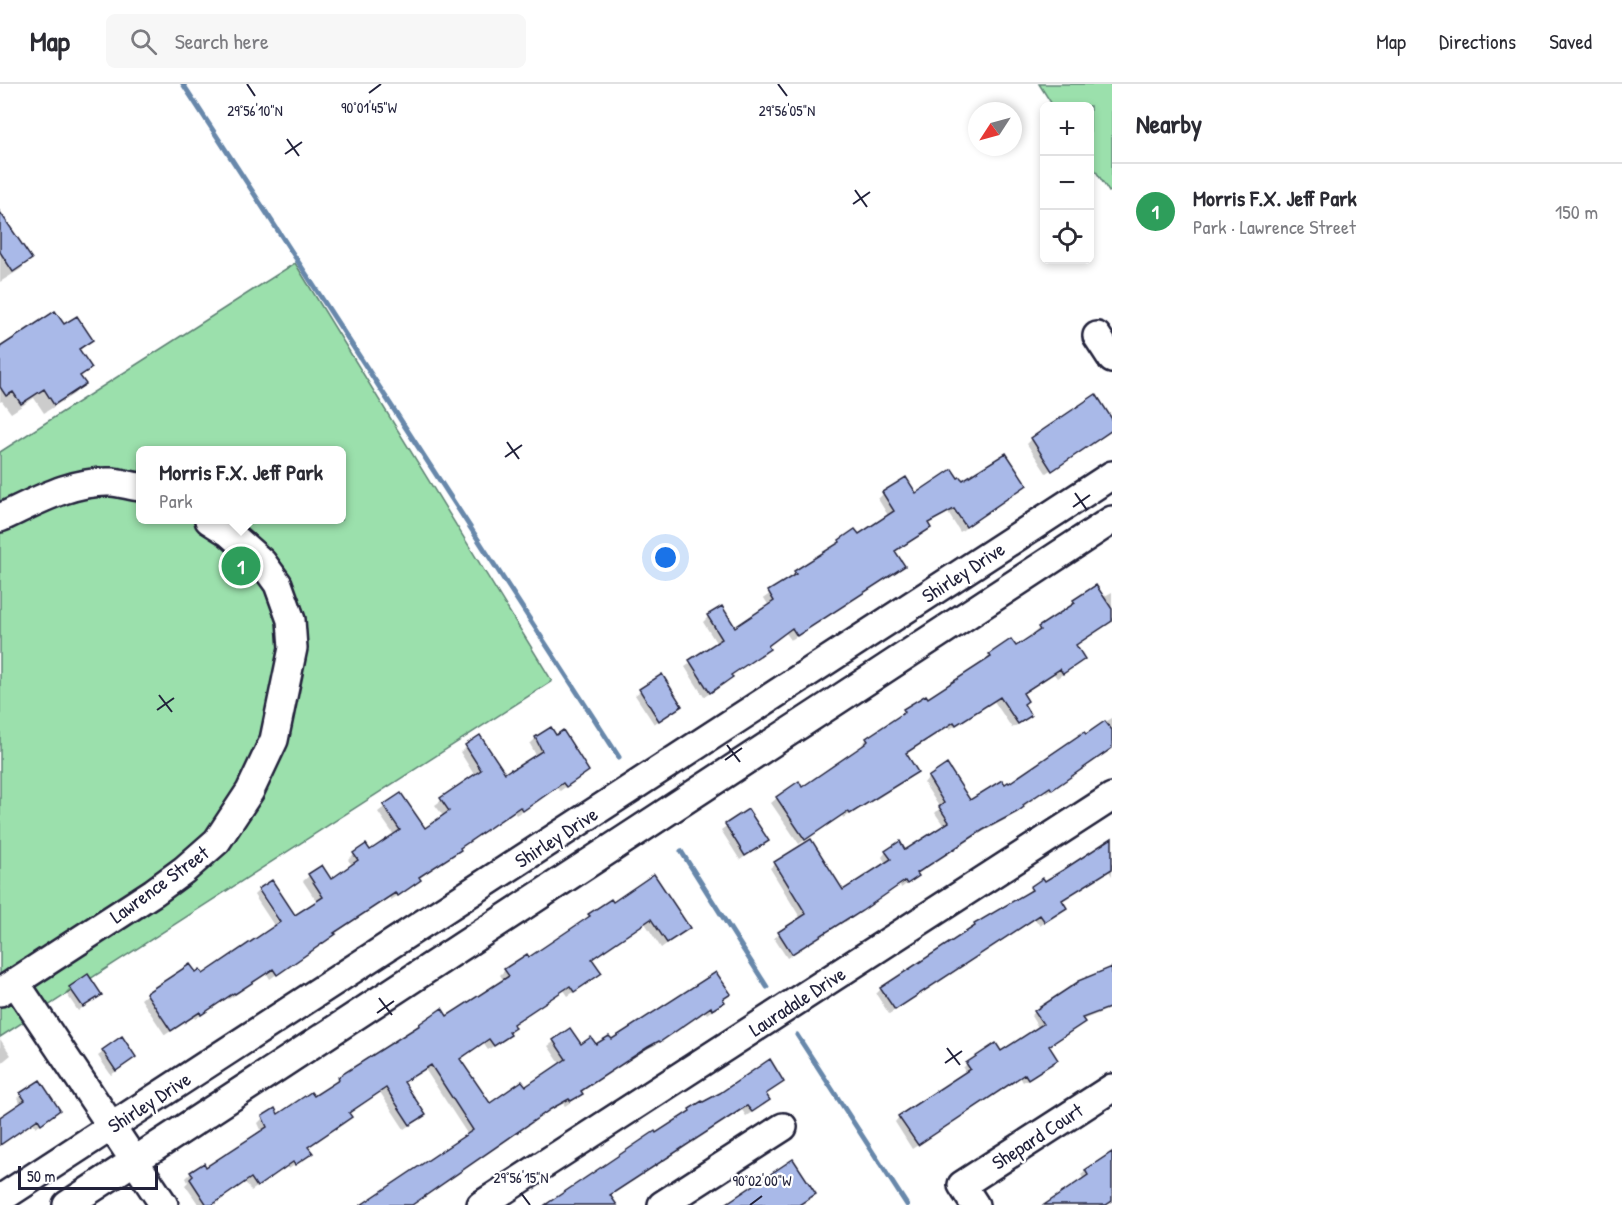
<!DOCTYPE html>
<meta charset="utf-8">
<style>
:root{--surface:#fff;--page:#f7f7f7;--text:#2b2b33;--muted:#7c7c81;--line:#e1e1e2;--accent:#1f6fb2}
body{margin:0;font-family:"Patrick Hand",sans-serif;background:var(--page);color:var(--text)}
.controls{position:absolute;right:18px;top:18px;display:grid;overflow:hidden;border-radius:9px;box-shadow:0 3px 9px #0003}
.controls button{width:54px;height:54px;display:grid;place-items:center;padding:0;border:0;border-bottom:2px solid var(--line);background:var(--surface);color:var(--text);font:30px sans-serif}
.compass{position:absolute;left:968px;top:18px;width:54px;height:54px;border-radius:50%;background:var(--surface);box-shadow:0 3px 9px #0003;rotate:234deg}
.scale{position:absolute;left:18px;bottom:15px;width:140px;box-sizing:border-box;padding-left:6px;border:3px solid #22223b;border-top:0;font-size:16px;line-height:21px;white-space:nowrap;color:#22223b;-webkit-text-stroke:4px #fff;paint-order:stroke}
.you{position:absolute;left:666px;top:474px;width:21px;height:21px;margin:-15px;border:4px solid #fff;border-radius:50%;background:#1a73e8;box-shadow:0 0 0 9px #1a73e833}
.badge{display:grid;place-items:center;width:39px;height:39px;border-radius:50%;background:var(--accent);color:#fff;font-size:20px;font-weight:700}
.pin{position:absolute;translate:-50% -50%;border:3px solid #fff;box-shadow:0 2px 6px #0006}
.popup{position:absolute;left:136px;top:362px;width:210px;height:78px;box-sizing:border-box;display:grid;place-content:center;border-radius:9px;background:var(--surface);filter:drop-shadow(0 2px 4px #0005);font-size:20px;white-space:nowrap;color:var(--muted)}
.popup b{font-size:22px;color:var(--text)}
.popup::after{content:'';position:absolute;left:50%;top:100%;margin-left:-12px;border:12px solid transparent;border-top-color:var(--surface)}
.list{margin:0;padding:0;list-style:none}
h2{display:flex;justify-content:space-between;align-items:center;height:78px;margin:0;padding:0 24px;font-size:26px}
h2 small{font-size:20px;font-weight:400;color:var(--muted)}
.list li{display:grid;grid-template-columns:39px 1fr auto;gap:18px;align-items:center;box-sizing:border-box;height:96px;padding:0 24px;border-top:2px solid var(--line)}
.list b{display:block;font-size:22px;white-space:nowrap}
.list p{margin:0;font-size:20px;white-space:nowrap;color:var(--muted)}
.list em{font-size:20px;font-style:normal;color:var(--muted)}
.icon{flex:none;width:33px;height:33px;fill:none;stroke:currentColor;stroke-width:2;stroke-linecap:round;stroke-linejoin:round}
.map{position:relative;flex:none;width:1112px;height:1121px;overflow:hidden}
header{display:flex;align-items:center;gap:36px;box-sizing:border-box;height:84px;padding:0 30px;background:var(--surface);border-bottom:2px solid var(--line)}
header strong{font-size:28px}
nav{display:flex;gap:33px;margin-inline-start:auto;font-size:21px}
.search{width:420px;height:54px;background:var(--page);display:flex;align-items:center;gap:15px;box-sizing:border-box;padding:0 21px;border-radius:9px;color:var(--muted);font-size:22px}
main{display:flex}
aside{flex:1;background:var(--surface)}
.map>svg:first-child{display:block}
</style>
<header>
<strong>Map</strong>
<div class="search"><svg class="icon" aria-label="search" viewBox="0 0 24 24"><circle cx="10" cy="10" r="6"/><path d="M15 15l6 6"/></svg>Search here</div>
<nav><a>Map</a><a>Directions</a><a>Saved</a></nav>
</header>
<main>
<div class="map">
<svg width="1112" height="1121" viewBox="0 0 1112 1121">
<rect width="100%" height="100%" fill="#fff"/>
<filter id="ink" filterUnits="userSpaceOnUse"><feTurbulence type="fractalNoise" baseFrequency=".0167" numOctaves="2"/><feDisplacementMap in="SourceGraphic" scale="12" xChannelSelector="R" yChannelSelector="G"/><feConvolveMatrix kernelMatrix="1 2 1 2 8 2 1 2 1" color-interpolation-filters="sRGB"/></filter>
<g filter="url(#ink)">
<path fill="#9be0ac" stroke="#5e8174" stroke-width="1.5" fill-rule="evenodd" d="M 1039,0 L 1112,0 L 1112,106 L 1109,108 L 1090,78 L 1090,22 L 1053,22 Z
M 295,179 L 552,597 L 0,953 L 0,368 ZM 140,366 L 342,366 L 342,436 L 140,436 Z"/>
<path fill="#0003" d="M 0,146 L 30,175 L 21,185 L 0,198 Z
M 63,242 L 91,256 L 79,267 L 90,284 L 80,294 L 84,300 L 74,310 L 44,329 L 34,314 L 11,329 L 2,317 L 0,318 L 0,265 Z
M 1108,347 L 1046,389 L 1027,360 L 1032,355 Z
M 958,396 L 962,398 L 1025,401 L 960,448 L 948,429 L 927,441 L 929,444 L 924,449 L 894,468 L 903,482 L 898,487 L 791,556 L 786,549 L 767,563 L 768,565 L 763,570 L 730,592 L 726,599 L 704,613 L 685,583 L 717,560 L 703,538 L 708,533 L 735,545 L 769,522 L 764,514 L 791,495 L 795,488 L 855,447 L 859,453 L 889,433 L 878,415 L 883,410 L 915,411 Z
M 1096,503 L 1103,513 L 1112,508 L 1112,537 L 1075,562 L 1083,575 L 1078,580 L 1057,594 L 1054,590 L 1022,610 L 1022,620 L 1029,631 L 1024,637 L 1012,644 L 994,617 L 950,645 L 948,642 L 905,670 L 916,688 L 911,693 L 875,716 L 873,714 L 844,734 L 842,732 L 799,760 L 771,719 L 777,714 L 798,699 L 802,705 L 864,663 L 862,660 L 867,655 L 899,634 L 898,632 L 904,627 L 926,613 L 928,616 L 985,578 L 984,576 L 990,571 L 1011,557 L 1015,564 L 1035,551 L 1034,549 L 1039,544 L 1070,524 L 1069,523 L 1074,517 Z
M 662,592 L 680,622 L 654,640 L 635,611 Z
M 1112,634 L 1112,664 L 1047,709 L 1045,706 L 1010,733 L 977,751 L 916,790 L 912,796 L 901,804 L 900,801 L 855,832 L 845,838 L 844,837 L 787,874 L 774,854 L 801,835 L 770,784 L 775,780 L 810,757 L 843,808 L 886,780 L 882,773 L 886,768 L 905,768 L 944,742 L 935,729 L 940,724 L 924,699 L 928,694 L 946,682 L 969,718 L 1004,702 Z
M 480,653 L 504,691 L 512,688 L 537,673 L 530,660 L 536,654 L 587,687 L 560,707 L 557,704 L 516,731 L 514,728 L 458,765 L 453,771 L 418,795 L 419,796 L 413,802 L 391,816 L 389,813 L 334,849 L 270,895 L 267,890 L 229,915 L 228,914 L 195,935 L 193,932 L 165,951 L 141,915 L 147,910 L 195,890 L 202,892 L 275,843 L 254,811 L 258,807 L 283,845 L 295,833 L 317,818 L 303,797 L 309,792 L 321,783 L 330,797 L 353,782 L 348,776 L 354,770 L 370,768 L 394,751 L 378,728 L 400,711 L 424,746 L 444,733 L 435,721 L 475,692 L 460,668 Z
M 747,727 L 767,757 L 740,776 L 721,746 Z
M 1112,756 L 1112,792 L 1109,787 L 1061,817 L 1065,824 L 1040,842 L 1035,835 L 889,930 L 876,910 L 881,905 L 975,841 L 1027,810 L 1031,804 L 1044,799 Z
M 612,820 L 688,844 L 661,864 L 645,839 L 591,876 L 600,889 L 594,894 L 568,912 L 564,906 L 512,941 L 513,944 L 508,950 L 509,951 L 488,966 L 483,959 L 459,976 L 489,1021 L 525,1004 L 561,981 L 548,962 L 570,946 L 580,962 L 596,962 L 722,916 L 723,918 L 707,930 L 705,927 L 654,962 L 640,968 L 580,1008 L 575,1015 L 565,1022 L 563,1019 L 544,1030 L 411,1121 L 362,1121 L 468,1051 L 425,985 L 403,999 L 424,1031 L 404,1045 L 380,1008 L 348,1030 L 350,1033 L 345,1039 L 307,1064 L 311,1069 L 289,1085 L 287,1083 L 251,1107 L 245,1098 L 212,1121 L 199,1121 L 185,1101 L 188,1098 L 186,1094 L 191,1089 L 206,1085 L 262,1048 L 258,1039 L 263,1034 L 278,1032 L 314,1015 L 339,994 L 447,934 L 504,897 L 500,891 L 505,886 L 529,875 L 584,837 L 589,831 Z
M 1112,891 L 1112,924 L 1082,936 L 1083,938 L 1078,943 L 1048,962 L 1051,980 L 1023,998 L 1020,993 L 912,1065 L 895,1038 L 899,1033 L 966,990 L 963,984 L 967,980 L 1001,969 L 1039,945 L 1031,932 L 1035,928 Z
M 70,904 L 100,911 L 78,927 L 66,909 Z
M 122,954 L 129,978 L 111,991 L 98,972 Z
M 0,955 L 11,971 L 0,980 Z
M 21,1010 L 59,1026 L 36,1043 L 33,1039 L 0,1061 L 0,1034 L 21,1020 L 17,1014 Z
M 765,1011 L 768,1016 L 763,1021 L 746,1032 L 742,1026 L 738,1027 L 609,1112 L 608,1121 L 544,1121 L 550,1117 L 551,1119 L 684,1032 L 690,1026 Z
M 1112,1070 L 1112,1118 L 1107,1121 L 1047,1121 L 1084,1096 L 1081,1091 L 1086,1087 Z"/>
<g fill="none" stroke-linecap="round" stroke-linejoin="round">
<path stroke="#6888ab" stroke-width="5" d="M 183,0 L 619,673
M 681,767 L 767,903
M 797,951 L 907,1121"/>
</g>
<path fill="#a9b9e8" stroke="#22223b" stroke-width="1.5" d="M 0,128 L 32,175 L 13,188 L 0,168 Z
M 55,227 L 64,240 L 77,232 L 93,256 L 79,265 L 92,284 L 80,292 L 86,300 L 54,321 L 44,305 L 21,320 L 13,308 L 6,312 L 0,303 L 0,263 Z
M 1096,310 L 1112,335 L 1112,346 L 1052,387 L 1031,354 Z
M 1006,369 L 1027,401 L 966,443 L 954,425 L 928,439 L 931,444 L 895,467 L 905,482 L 797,552 L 792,544 L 768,562 L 770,565 L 731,591 L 733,593 L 710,609 L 689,576 L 722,555 L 707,531 L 722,522 L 735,543 L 774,517 L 768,507 L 796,490 L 794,487 L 840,458 L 839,456 L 855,445 L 859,450 L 894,427 L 882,408 L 906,393 L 916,409 L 952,385 L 958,394 L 960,393 L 963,396 Z
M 1096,501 L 1112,525 L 1112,537 L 1076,561 L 1085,575 L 1063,590 L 1060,585 L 1023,609 L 1028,617 L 1024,620 L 1031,632 L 1018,640 L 1000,613 L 956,641 L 954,638 L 906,669 L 918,688 L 850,730 L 848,727 L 805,756 L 776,713 L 799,697 L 802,703 L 865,660 L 868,657 L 866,654 L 905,628 L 903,625 L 926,611 L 928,614 L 991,573 L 989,570 L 1011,555 L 1016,562 L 1040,546 L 1038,543 L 1075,519 L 1073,516 Z
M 662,590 L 682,622 L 659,637 L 639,605 Z
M 1105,637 L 1112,646 L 1112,664 L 1052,706 L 1050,703 L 1023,721 L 1024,723 L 1017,728 L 983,746 L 917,789 L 919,792 L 907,800 L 905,797 L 862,827 L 851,834 L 850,833 L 792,870 L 778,848 L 806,830 L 774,778 L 811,755 L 843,806 L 891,775 L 885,767 L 900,757 L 905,766 L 949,738 L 939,723 L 944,719 L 928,693 L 947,680 L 970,716 L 1002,696 L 1005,700 L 1008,698 L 1009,699 L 1084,648 L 1086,650 Z
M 551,643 L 556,651 L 563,646 L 589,687 L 566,703 L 563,699 L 523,727 L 520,723 L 460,764 L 461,766 L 419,793 L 421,796 L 398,812 L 395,809 L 334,849 L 336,850 L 277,891 L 273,885 L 235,910 L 234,909 L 201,931 L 200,928 L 171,947 L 146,909 L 190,880 L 196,888 L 200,885 L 203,890 L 280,838 L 258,805 L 272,796 L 295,831 L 323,813 L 308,790 L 322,781 L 331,795 L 358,776 L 353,769 L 366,760 L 370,766 L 400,746 L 383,721 L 401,709 L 425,744 L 449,727 L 440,714 L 481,686 L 465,661 L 480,651 L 505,689 L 511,685 L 512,686 L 542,667 L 535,653 Z
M 748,725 L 769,757 L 745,772 L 725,740 Z
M 1112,754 L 1112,785 L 1062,816 L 1067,824 L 1045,838 L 1040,831 L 895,926 L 880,904 L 975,842 L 974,840 L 1032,806 L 1030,803 L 1043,794 L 1045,797 L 1063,786 Z
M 654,790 L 690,844 L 667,859 L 651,835 L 592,875 L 602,889 L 574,908 L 570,902 L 513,940 L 515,944 L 509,948 L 511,951 L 494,962 L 489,955 L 460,975 L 490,1019 L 522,997 L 526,1002 L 566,975 L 553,956 L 570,944 L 581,960 L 591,953 L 596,960 L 609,952 L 612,955 L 716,888 L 731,910 L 723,915 L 725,918 L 712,926 L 711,923 L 660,958 L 659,957 L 648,963 L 581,1007 L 583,1010 L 571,1017 L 569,1015 L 551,1025 L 412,1121 L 361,1121 L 473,1046 L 431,981 L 404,998 L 426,1031 L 410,1041 L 386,1004 L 349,1029 L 352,1033 L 308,1063 L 313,1069 L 295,1081 L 293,1078 L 257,1103 L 251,1094 L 212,1121 L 207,1121 L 190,1095 L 193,1092 L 190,1088 L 204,1079 L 206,1083 L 267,1043 L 262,1032 L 275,1024 L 278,1030 L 311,1008 L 314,1012 L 339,996 L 338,993 L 420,941 L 419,940 L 442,924 L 447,932 L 509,892 L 504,885 L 527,870 L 529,873 L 590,832 L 588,830 L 611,815 L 613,818 Z
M 1112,883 L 1112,923 L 1082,934 L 1085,938 L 1049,962 L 1058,976 L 1028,995 L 1025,990 L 918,1061 L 898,1032 L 970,985 L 966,979 L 996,959 L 1001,967 L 1043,940 L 1034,927 L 1078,898 L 1078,897 Z
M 88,890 L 102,911 L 83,923 L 69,903 Z
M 122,952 L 136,973 L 116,987 L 102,966 Z
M 770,975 L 784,998 L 766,1010 L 770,1016 L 752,1028 L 747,1022 L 745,1023 L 610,1111 L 617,1121 L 545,1121 L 655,1047 L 656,1049 L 690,1027 L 689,1025 L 702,1017 L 703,1018 L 720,1009 Z
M 40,996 L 60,1026 L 41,1040 L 38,1035 L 0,1061 L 0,1033 L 25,1016 L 20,1009 Z
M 1112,1068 L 1112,1117 L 1106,1121 L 1044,1121 L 1088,1091 L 1085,1086 Z
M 793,1075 L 816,1110 L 799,1121 L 724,1121 Z"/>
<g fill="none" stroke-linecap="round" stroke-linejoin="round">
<g stroke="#22223b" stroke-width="32">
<path id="minor" d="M 1097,252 L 1112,275
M 0,434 C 35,418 72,396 112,398 C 122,399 131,402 140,403
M 15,898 L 164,1121
M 0,908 L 154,808 L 184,786 L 217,757 L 250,707 L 274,656 L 293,564 L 291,536 L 278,500 L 262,478 L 228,448 L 209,436
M 0,1115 L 1112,391
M 67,1121 L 1112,436
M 481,1121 L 1112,713
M 662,1121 L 783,1043
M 975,1121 L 962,1101 L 1112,1004"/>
</g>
<use href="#minor" stroke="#fff" stroke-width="27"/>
</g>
</g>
<path fill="none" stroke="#22223b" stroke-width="2" d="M 247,0 L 255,12M 778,0 L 787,12M 369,9 L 381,0M 287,55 L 299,72M 285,70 L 302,58M 855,106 L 867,123M 853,120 L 870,108M 507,358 L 519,375M 505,373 L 522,361M 1075,409 L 1087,426M 1073,423 L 1090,411M 159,611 L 172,628M 157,626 L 174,614M 727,661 L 740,678M 725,676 L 742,664M 379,914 L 392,931M 377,929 L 394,917M 947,964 L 960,981M 945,979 L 962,967M 521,1109 L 530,1121M 750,1121 L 762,1112"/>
<g text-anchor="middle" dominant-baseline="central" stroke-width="4.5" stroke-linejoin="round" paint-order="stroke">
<g font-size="20" fill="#22223b" stroke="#fff">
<text transform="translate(963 488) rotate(-33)">Shirley Drive</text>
<text transform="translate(556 753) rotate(-33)">Shirley Drive</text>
<text transform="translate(159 800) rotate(-36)">Lawrence Street</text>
<text transform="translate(797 917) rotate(-33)">Lauradale Drive</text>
<text transform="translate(149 1018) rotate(-33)">Shirley Drive</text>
<text transform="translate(1037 1052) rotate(-33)">Shepard Court</text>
</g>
</g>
<g font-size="15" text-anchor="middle" fill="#22223b" stroke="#fff" stroke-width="4.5" stroke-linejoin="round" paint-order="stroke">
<text x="369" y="29">90°01'45"W</text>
<text x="255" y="32">29°56'10"N</text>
<text x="787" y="32">29°56'05"N</text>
<text x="521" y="1099">29°56'15"N</text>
<text x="762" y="1102">90°02'00"W</text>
</g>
</svg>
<div class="controls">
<button>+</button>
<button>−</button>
<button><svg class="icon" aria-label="locate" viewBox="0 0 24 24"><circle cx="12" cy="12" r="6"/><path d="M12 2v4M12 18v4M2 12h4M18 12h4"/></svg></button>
</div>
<svg class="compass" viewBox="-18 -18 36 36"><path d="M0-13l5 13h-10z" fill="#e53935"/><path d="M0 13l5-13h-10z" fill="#7c7c81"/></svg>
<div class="scale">50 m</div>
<div class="you"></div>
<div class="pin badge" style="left:241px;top:482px;background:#2e9e5b">1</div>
<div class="popup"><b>Morris F.X. Jeff Park</b>Park</div>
</div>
<aside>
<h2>Nearby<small></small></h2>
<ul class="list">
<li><span class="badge" style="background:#2e9e5b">1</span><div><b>Morris F.X. Jeff Park</b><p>Park · Lawrence Street</p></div><em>150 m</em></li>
</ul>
</aside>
</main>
